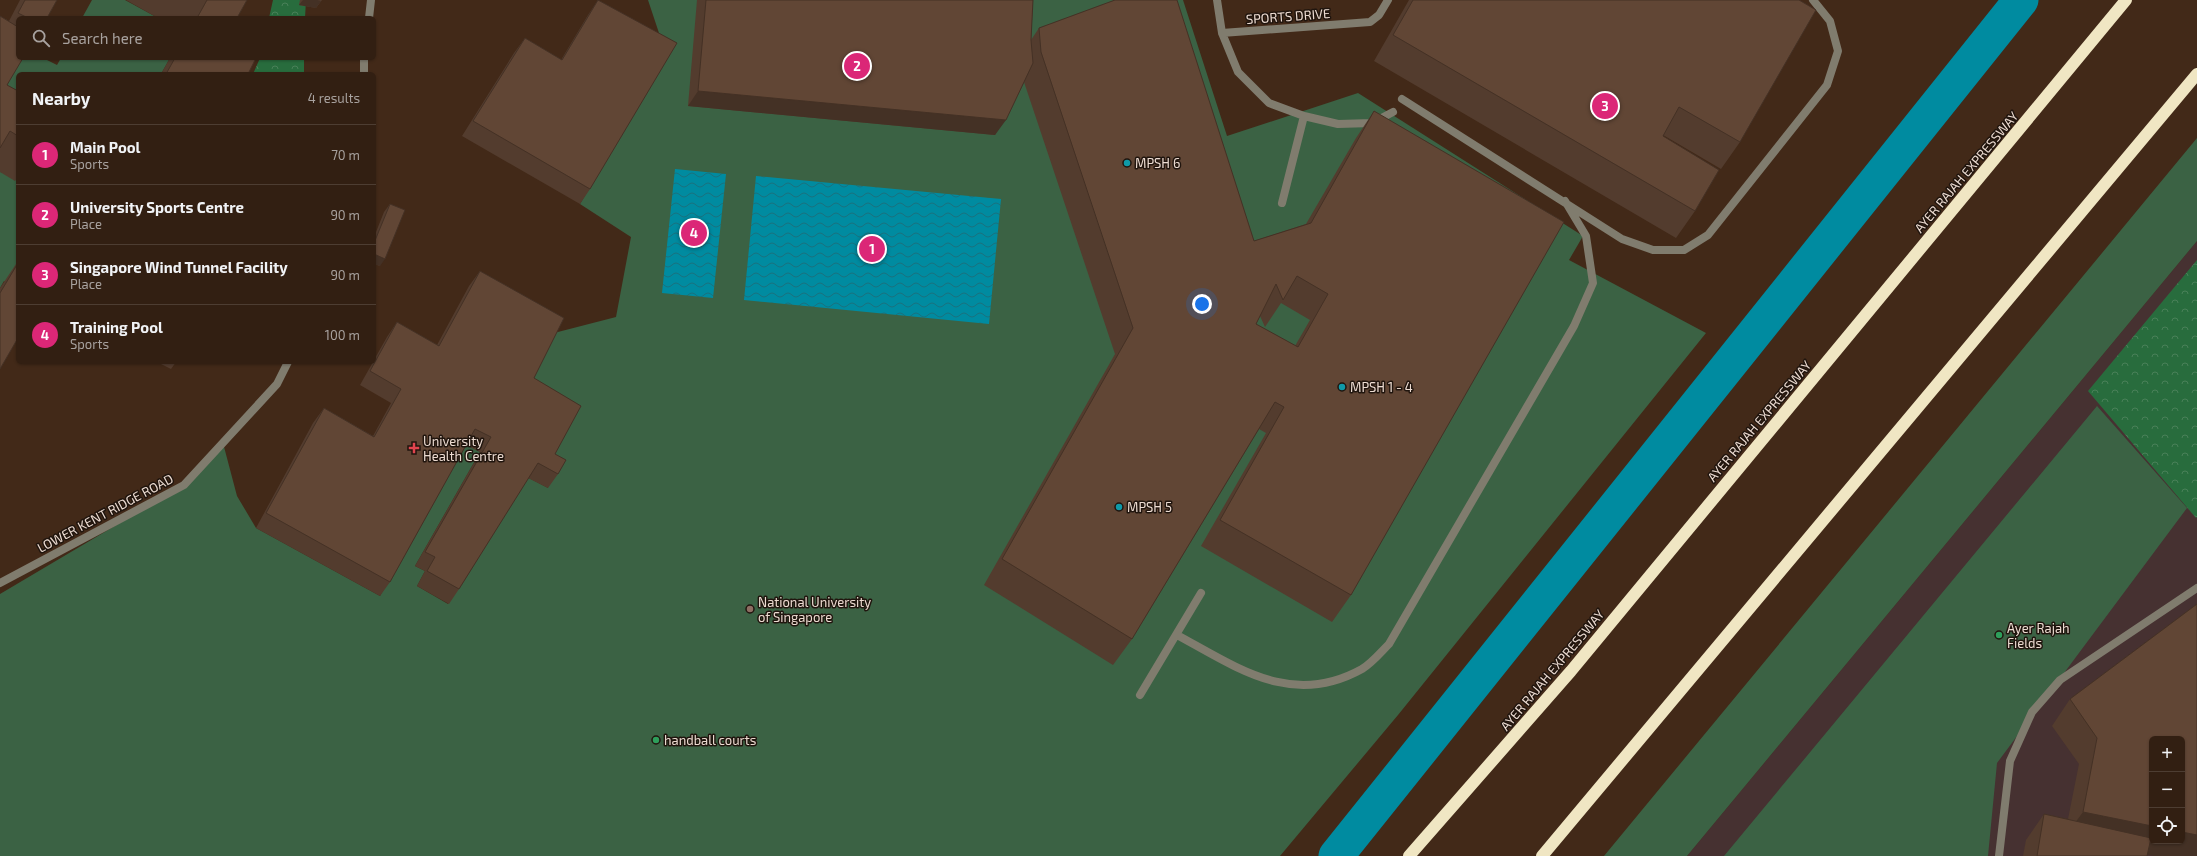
<!DOCTYPE html>
<meta charset="utf-8">
<style>
:root{--surface:#321f12;--page:#3d2c20;--text:#f1f3f6;--muted:#a8a29f;--line:#4d3d32;--accent:#db2777}
body{margin:0;font-family:"Exo 2",sans-serif;background:var(--page);color:var(--text)}
.controls{position:absolute;right:12px;bottom:12px;display:grid;overflow:hidden;border-radius:6px;box-shadow:0 1px 3px #0004}
.controls button{width:36px;height:36px;display:grid;place-items:center;padding:0;border:0;border-bottom:1px solid var(--line);background:var(--surface);color:var(--text);font:20px sans-serif}
.you{position:absolute;left:1202px;top:304px;width:14px;height:14px;margin:-10px;border:3px solid #fff;border-radius:50%;background:#1a73e8;box-shadow:0 0 0 6px #1a73e833}
.badge{display:grid;place-items:center;width:26px;height:26px;border-radius:50%;background:var(--accent);color:#fff;font-size:13px;font-weight:700}
.pin{position:absolute;translate:-50% -50%;border:2px solid #fff;box-shadow:0 1px 4px #0006}
.list{margin:0;padding:0;list-style:none}
h2{display:flex;justify-content:space-between;align-items:center;height:52px;margin:0;padding:0 16px;font-size:17px}
h2 small{font-size:13px;font-weight:400;color:var(--muted)}
.list li{display:grid;grid-template-columns:26px 1fr auto;gap:12px;align-items:center;box-sizing:border-box;height:60px;padding:0 16px;border-top:1px solid var(--line)}
.list b{display:block;font-size:15px;white-space:nowrap}
.list p{margin:0;font-size:13px;white-space:nowrap;color:var(--muted)}
.list em{font-size:13px;font-style:normal;color:var(--muted)}
.icon{flex:none;width:22px;height:22px;fill:none;stroke:currentColor;stroke-width:2;stroke-linecap:round;stroke-linejoin:round}
.map{position:relative;flex:none;width:2197px;height:856px;overflow:hidden}
.search{position:absolute;background:var(--surface);box-shadow:0 1px 3px #0004;left:16px;top:16px;width:360px;height:44px;display:flex;align-items:center;gap:10px;box-sizing:border-box;padding:0 14px;border-radius:6px;color:var(--muted);font-size:15px}
.panel{position:absolute;background:var(--surface);box-shadow:0 1px 3px #0004;left:16px;top:72px;width:360px;height:292px;border-radius:6px}
.map>svg:first-child{display:block}
</style>
<div class="map">
<svg width="2197" height="856" viewBox="0 0 2197 856">
<defs>
<pattern id="forest-crowns" width="20" height="18" patternUnits="userSpaceOnUse"><rect width="20" height="18" fill="#286c3d"/><path d="M2 6a3 3 0 1 1 6 0M12 15a3 3 0 1 1 6 0" fill="none" stroke="#488058"/></pattern>
<pattern id="water-waves" width="16" height="10" patternUnits="userSpaceOnUse"><rect width="16" height="10" fill="#008ba0"/><path d="M0 5q4-4 8 0t8 0" fill="none" stroke="#19717e"/></pattern>
</defs>
<rect width="100%" height="100%" fill="#422918"/>
<path fill="#463131" fill-rule="evenodd" d="M 2197,241 L 2197,856 L 1687,856 ZM 2152,739 L 2182,739 L 2182,841 L 2152,841 Z"/>
<path fill="#3b6244" d="M 92,0 L 125,0 L 158,18 L 82,18 Z
M 648,0 L 1183,0 L 1227,136 L 1358,93 L 1583,236 L 1569,260 L 1706,333 L 1398,715 L 1280,856 L 0,856 L 0,594 L 184,485 L 223,443 L 237,496 L 256,528 L 380,596 L 465,444 L 480,452 L 415,566 L 425,571 L 417,586 L 448,604 L 527,477 L 548,488 L 524,393 L 554,333 L 616,317 L 631,237 L 580,204 L 667,57 Z
M 19,58 L 43,58 L 57,65 L 61,58 L 170,58 L 161,74 L 18,74 L 18,138 L 0,91 Z
M 2197,138 L 2197,241 L 1687,856 L 1604,856 Z
M 0,172 L 18,175 L 18,289 L 4,281 L 0,288 Z
M 2097,406 L 2187,508 L 1997,763 L 1988,856 L 1724,856 Z"/>
<path fill="url(#forest-crowns)" d="M 273,0 L 306,0 L 305,18 L 269,18 Z
M 260,58 L 304,58 L 304,74 L 253,74 Z
M 2197,260 L 2197,517 L 2196,518 L 2088,391 Z"/>
<path fill="url(#water-waves)" d="M 675,169 L 726,174 L 713,298 L 662,293 Z
M 756,176 L 1001,199 L 989,324 L 744,300 Z"/>
<g fill="none" stroke-linecap="round" stroke-linejoin="round">
<path stroke="#008ba0" stroke-width="35" d="M 1336,856 L 2021,0"/>
<path stroke="#807c6e" stroke-width="8" d="M 1217,0 L 1222,33 L 1238,72 L 1269,103 L 1304,116 L 1338,124 L 1372,123 L 1393,112
M 1222,33 L 1370,22 L 1379,15 L 1388,0
M 1402,99 L 1622,239 L 1653,250 L 1684,250 L 1708,235 L 1827,85 L 1838,51 L 1830,21 L 1813,0
M 1282,203 L 1304,116
M 1177,635 C 1238,668 1292,708 1362,669 C 1372,663 1381,652 1389,644 L 1574,326 L 1593,283 L 1586,236 L 1565,201
M 1140,695 L 1201,593
M 1999,856 L 2010,761 L 2032,712 L 2060,680 L 2197,588"/>
<path stroke="#807c6e" stroke-width="8" d="M 369,18 L 371,0
M 364,74 L 364,58
M 0,583 L 184,485 L 277,384 L 288,362"/>
<path stroke="#f0e6c3" stroke-width="12" d="M 1409,856 L 1571,671 L 2126,0
M 1542,856 L 2197,74"/>
</g>
<path fill="#533c2e" fill-rule="evenodd" d="M 20,0 L 57,0 L 47,18 L 18,18 L 18,58 L 7,85 L 18,91 L 18,177 L 15,181 L 0,172 L 0,16 L 9,21 Z
M 126,0 L 247,0 L 237,18 L 158,18 Z
M 300,0 L 322,0 L 316,8 L 299,5 Z
M 598,0 L 590,189 L 580,204 L 462,136 L 514,53 L 525,38 L 561,60 L 588,15 Z
M 697,0 L 1033,0 L 1031,40 L 1039,28 L 1254,241 L 1306,224 L 1356,138 L 1374,111 L 1351,595 L 1332,622 L 1201,546 L 1266,433 L 1259,429 L 1132,639 L 1113,665 L 984,585 L 1115,354 L 1024,82 L 995,135 L 688,106 ZM 1281,303 L 1310,320 L 1295,346 L 1256,324 L 1260,316 L 1265,327 Z
M 1409,0 L 1799,0 L 1740,142 L 1721,169 L 1663,135 L 1663,136 L 1695,211 L 1676,238 L 1374,61 Z
M 170,58 L 256,58 L 248,74 L 161,74 Z
M 390,204 L 380,266 L 374,264 L 374,237 L 384,212 Z
M 18,261 L 18,338 L 0,369 L 0,288 Z
M 480,271 L 534,378 L 555,454 L 558,474 L 548,488 L 528,478 L 459,589 L 449,604 L 417,586 L 425,571 L 415,566 L 480,452 L 466,445 L 390,582 L 380,596 L 256,528 L 313,423 L 324,408 L 373,436 L 391,403 L 360,385 L 373,362 L 374,362 L 374,360 L 387,337 L 397,322 L 437,345 L 469,286 Z
M 157,362 L 176,362 L 171,369 Z
M 2197,604 L 2147,856 L 2023,856 L 2026,840 L 2044,814 L 2068,819 L 2079,764 L 2052,726 L 2070,699 Z"/>
<path fill="#443125" d="M 303,0 L 317,0 L 321,1 L 316,8 L 299,5 Z
M 698,91 L 1006,120 L 995,135 L 688,106 Z
M 374,254 L 385,259 L 380,266 L 374,264 Z
M 2083,812 L 2152,826 L 2152,841 L 2182,841 L 2182,832 L 2197,835 L 2197,856 L 2154,856 L 2064,838 Z"/>
<path fill="#614635" stroke="#443125" fill-rule="evenodd" d="M 25,0 L 57,0 L 47,18 L 28,18 L 18,13 Z
M 207,0 L 247,0 L 237,18 L 197,18 Z
M 598,0 L 677,43 L 590,189 L 473,121 L 525,38 L 562,60 Z
M 706,0 L 1033,0 L 1031,40 L 1033,63 L 1006,120 L 698,91 Z
M 1115,0 L 1177,0 L 1254,241 L 1311,223 L 1374,111 L 1564,222 L 1351,595 L 1220,520 L 1284,407 L 1275,402 L 1132,639 L 1002,559 L 1133,328 L 1041,52 L 1039,28 ZM 1297,276 L 1328,294 L 1298,347 L 1256,324 L 1276,284 L 1283,300 Z
M 1413,0 L 1799,0 L 1816,10 L 1740,142 L 1679,107 L 1663,136 L 1719,170 L 1695,211 L 1393,35 Z
M 0,16 L 18,27 L 18,58 L 23,58 L 7,85 L 18,91 L 18,136 L 10,131 L 0,148 Z
M 175,58 L 256,58 L 248,74 L 166,74 Z
M 390,204 L 405,210 L 385,259 L 374,254 L 374,243 Z
M 18,263 L 18,338 L 0,369 L 0,293 Z
M 480,271 L 564,318 L 534,378 L 581,406 L 555,454 L 566,460 L 558,474 L 538,463 L 459,589 L 427,571 L 435,557 L 425,552 L 491,437 L 475,429 L 390,582 L 266,513 L 324,408 L 374,437 L 401,389 L 370,371 L 397,322 L 439,346 Z
M 2197,604 L 2197,835 L 2182,832 L 2182,739 L 2152,739 L 2152,826 L 2083,812 L 2097,738 L 2070,699 Z
M 2044,814 L 2151,838 L 2147,856 L 2037,856 Z"/>
<g fill="#0f9aa8" stroke="#20150e" stroke-width="1.5">
<circle cx="1127" cy="163" r="4"/>
<circle cx="1342" cy="387" r="4"/>
<circle cx="1119" cy="507" r="4"/>
</g>
<path fill="#e0444e" stroke="#20150e" stroke-width="1.5" d="M412 442h4v4h4v4h-4v4h-4v-4h-4v-4h4z"/>
<circle fill="#8d6e63" stroke="#20150e" stroke-width="1.5" cx="750" cy="609" r="4"/>
<g fill="#2e9e5b" stroke="#20150e" stroke-width="1.5">
<circle cx="1999" cy="635" r="4"/>
<circle cx="656" cy="740" r="4"/>
</g>
<g text-anchor="middle" dominant-baseline="central" stroke-width="3" stroke-linejoin="round" paint-order="stroke">
<g font-size="13" fill="#eddcd2" stroke="#20150e">
<text transform="translate(1288 16) rotate(-4)">SPORTS DRIVE</text>
<text transform="translate(1966 172) rotate(-50)">AYER RAJAH EXPRESSWAY</text>
<text transform="translate(1759 421) rotate(-50)">AYER RAJAH EXPRESSWAY</text>
<text transform="translate(105 513) rotate(-28)">LOWER KENT RIDGE ROAD</text>
<text transform="translate(1552 670) rotate(-50)">AYER RAJAH EXPRESSWAY</text>
</g>
<g font-size="13" fill="#eddcd2" stroke="#20150e" text-anchor="start">
<text x="1135" y="163">MPSH 6</text>
<text x="1350" y="387">MPSH 1 - 4</text>
<text x="423" y="441">University<tspan x="423" dy="15">Health Centre</tspan></text>
<text x="1127" y="507">MPSH 5</text>
<text x="758" y="602">National University<tspan x="758" dy="15">of Singapore</tspan></text>
<text x="2007" y="628">Ayer Rajah<tspan x="2007" dy="15">Fields</tspan></text>
<text x="664" y="740">handball courts</text>
</g>
</g>
</svg>
<div class="controls">
<button>+</button>
<button>−</button>
<button><svg class="icon" aria-label="locate" viewBox="0 0 24 24"><circle cx="12" cy="12" r="6"/><path d="M12 2v4M12 18v4M2 12h4M18 12h4"/></svg></button>
</div>
<div class="you"></div>
<div class="pin badge" style="left:872px;top:249px">1</div>
<div class="pin badge" style="left:857px;top:66px">2</div>
<div class="pin badge" style="left:1605px;top:106px">3</div>
<div class="pin badge" style="left:694px;top:233px">4</div>
<div class="search"><svg class="icon" aria-label="search" viewBox="0 0 24 24"><circle cx="10" cy="10" r="6"/><path d="M15 15l6 6"/></svg>Search here</div>
<section class="panel">
<h2>Nearby<small>4 results</small></h2>
<ul class="list">
<li><span class="badge">1</span><div><b>Main Pool</b><p>Sports</p></div><em>70 m</em></li>
<li><span class="badge">2</span><div><b>University Sports Centre</b><p>Place</p></div><em>90 m</em></li>
<li><span class="badge">3</span><div><b>Singapore Wind Tunnel Facility</b><p>Place</p></div><em>90 m</em></li>
<li><span class="badge">4</span><div><b>Training Pool</b><p>Sports</p></div><em>100 m</em></li>
</ul>
</section>
</div>
